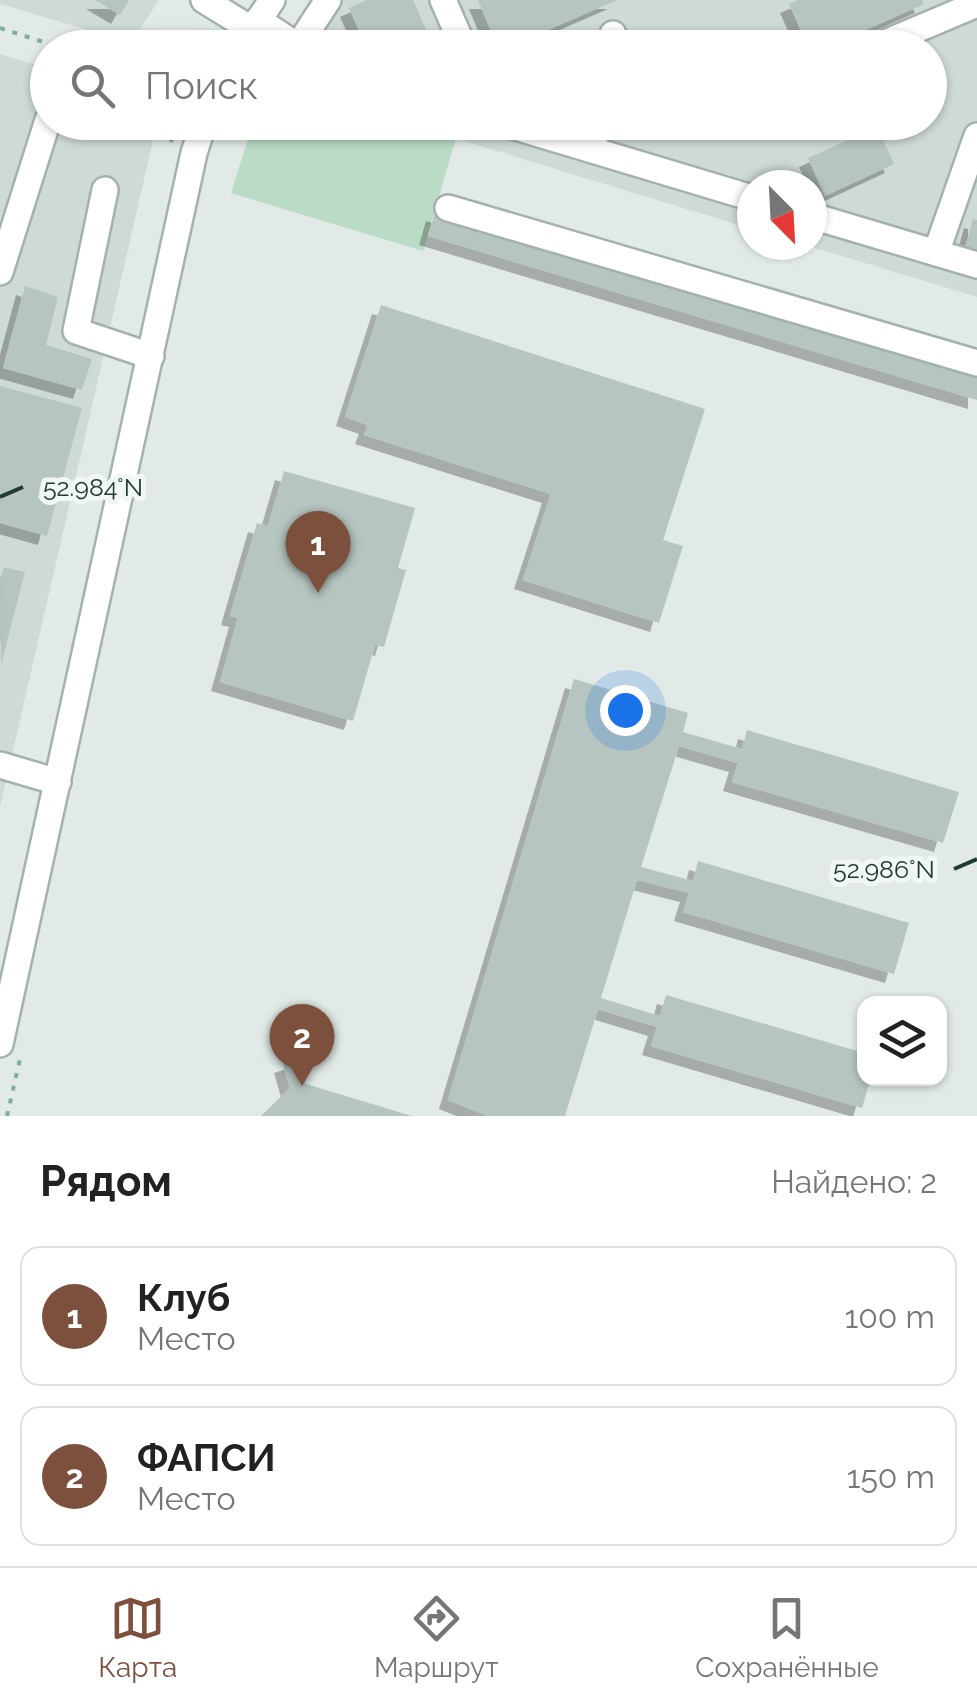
<!DOCTYPE html>
<html lang="ru">
<meta charset="utf-8">
<style>
:root{--surface:#fff;--page:#f6f6f6;--text:#222;--muted:#767676;--line:#e0e0e0;--accent:#7c503d}
body{margin:0;font-family:Raleway,sans-serif;background:var(--page);color:var(--text)}
.controls{position:absolute;right:30px;bottom:30px;display:grid;overflow:hidden;border-radius:20px;box-shadow:0 2px 8px #0004}
.controls button{width:90px;height:90px;display:grid;place-items:center;padding:0;border:0;border-bottom:2px solid var(--line);background:var(--surface);color:var(--text);font:50px sans-serif}
.compass{position:absolute;left:737px;top:170px;width:90px;height:90px;border-radius:50%;background:var(--surface);box-shadow:0 2px 8px #0004;rotate:156deg}
.you{position:absolute;left:625px;top:710px;width:35px;height:35px;margin:-25px;border:8px solid #fff;border-radius:50%;background:#1a73e8;box-shadow:0 0 0 15px #1a73e833}
.badge{display:grid;place-items:center;width:65px;height:65px;border-radius:50%;background:var(--accent);color:#fff;font-size:32px;font-weight:700}
.pin{position:absolute;translate:-50% -82px;filter:drop-shadow(0 2px 5px #0008)}
.pin::after{content:'';position:absolute;top:52px;width:35px;height:30px;background:inherit;clip-path:polygon(0 0,100% 0,50% 100%)}
.list{margin:0;padding:0;list-style:none}
h2{display:flex;justify-content:space-between;align-items:center;height:130px;margin:0;padding:0 40px;font-size:42px}
h2 small{font-size:32px;font-weight:400;color:var(--muted)}
.list li{display:grid;grid-template-columns:65px 1fr auto;gap:30px;align-items:center;box-sizing:border-box;height:140px;margin:0 20px 20px;padding:0 20px;border:2px solid var(--line);border-radius:20px}
.list b{display:block;font-size:38px;white-space:nowrap}
.list p{margin:0;font-size:32px;white-space:nowrap;color:var(--muted)}
.list em{font-size:32px;font-style:normal;color:var(--muted)}
.icon{flex:none;width:55px;height:55px;fill:none;stroke:currentColor;stroke-width:2;stroke-linecap:round;stroke-linejoin:round}
.map{position:relative;flex:none;width:977px;height:1116px;overflow:hidden}
.search{position:absolute;background:var(--surface);box-shadow:0 2px 8px #0004;left:30px;right:30px;top:30px;height:110px;display:flex;align-items:center;gap:25px;box-sizing:border-box;padding:0 35px;border-radius:55px;color:var(--muted);font-size:38px}
.sheet{height:450px;background:var(--surface)}
nav{display:flex;justify-content:space-around;align-items:center;box-sizing:border-box;height:140px;border-top:2px solid var(--line);background:var(--surface);font-size:28px;color:var(--muted)}
nav a{display:grid;justify-items:center;gap:5px}
nav .on{color:var(--accent)}
.map>svg:first-child{display:block}
</style>
<div class="map">
<svg width="977" height="1116" viewBox="0 0 977 1116">
<defs>
<filter id="shadow"><feDropShadow dx="-9" dy="9" stdDeviation="0" flood-color="#0004"/></filter>
</defs>
<rect width="100%" height="100%" fill="#e1eae6"/>
<path fill="#cfdad5" d="M 0,0 L 159,0 L 131,43 L 0,4 Z
M 318,0 L 977,0 L 977,297 L 806,245 L 812,245 L 812,185 L 752,185 L 752,229 L 405,123 L 930,122 L 930,48 L 287,48 Z
M 0,54 L 47,68 L 48,122 L 157,123 L 0,807 Z"/>
<path fill="#badbc5" d="M 253,123 L 405,123 L 456,138 L 423,251 L 231,193 Z"/>
<path fill="#b6c5c0" filter="url(#shadow)" d="M 95,0 L 129,0 L 120,15 Z
M 367,0 L 413,0 L 434,48 L 367,48 L 349,8 Z
M 478,0 L 617,0 L 541,33 L 548,48 L 498,48 Z
M 798,0 L 922,0 L 924,4 L 841,41 L 844,48 L 770,48 L 802,33 L 789,4 Z
M 877,127 L 894,164 L 825,196 L 808,158 Z
M 435,212 L 977,374 L 977,400 L 428,236 Z
M 973,219 L 977,220 L 977,251 L 965,248 Z
M 25,286 L 58,297 L 46,345 L 92,359 L 82,390 L 3,368 Z
M 381,305 L 705,409 L 663,540 L 683,546 L 659,623 L 523,580 L 551,494 L 364,435 L 368,425 L 345,417 Z
M 0,386 L 82,408 L 47,536 L 0,523 Z
M 284,471 L 415,508 L 398,568 L 406,570 L 384,647 L 375,645 L 353,721 L 220,682 L 238,618 L 230,616 L 257,523 L 268,526 Z
M 4,567 L 25,572 L 1,665 L 0,582 Z
M 574,679 L 688,713 L 683,732 L 742,749 L 747,730 L 959,792 L 943,843 L 732,782 L 738,763 L 679,746 L 641,867 L 693,881 L 698,861 L 909,923 L 894,974 L 683,912 L 689,893 L 637,880 L 601,998 L 660,1016 L 666,995 L 864,1053 L 864,1078 L 871,1078 L 862,1108 L 651,1046 L 657,1027 L 598,1009 L 565,1116 L 488,1116 L 448,1100 Z
M 298,1059 L 306,1084 L 412,1116 L 261,1116 L 290,1088 L 283,1064 Z"/>
<g fill="none" stroke-linecap="round" stroke-linejoin="round">
<g stroke="#a4b2ad" stroke-width="30">
<path id="minor" d="M 204,0 L 251,29
M 443,0 L 464,48
M 258,20 L 298,46 L 328,0
M 240,48 L 272,0
M 610,48 L 613,34
M 873,48 L 977,4
M 499,122 L 752,198
M 592,150 L 597,122
M 105,190 L 76,331 L 151,356
M 448,208 L 977,363
M 812,216 L 977,265
M 936,253 L 977,136
M 0,272 L 48,120
M 0,765 L 58,782
M 0,1044 L 194,153 L 204,122"/>
</g>
<path stroke="#83aca1" stroke-width="4" stroke-dasharray="5 8" stroke-linecap="butt" d="M 0,28 L 62,48
M 196,48 L 207,29
M 171,142 L 175,122
M 7,1116 L 20,1059"/>
<use href="#minor" stroke="#fff" stroke-width="25"/>
</g>
<path fill="none" stroke="#223a35" stroke-width="4" d="M 0,497 L 23,487M 954,869 L 977,859"/>
<g font-size="25" text-anchor="middle" fill="#223a35" stroke="#f1f7f4" stroke-width="10" stroke-linejoin="round" paint-order="stroke">
<text x="93" y="496">52.984°N</text>
<text x="884" y="878">52.986°N</text>
</g>
</svg>
<div class="controls">
<button><svg class="icon" aria-label="layers" viewBox="0 0 24 24"><path d="M12 4l9 5-9 5-9-5zM3 14l9 5 9-5"/></svg></button>
</div>
<svg class="compass" viewBox="-18 -18 36 36"><path d="M0-13l5 13h-10z" fill="#e53935"/><path d="M0 13l5-13h-10z" fill="#767676"/></svg>
<div class="you"></div>
<div class="pin badge" style="left:318px;top:593px">1</div>
<div class="pin badge" style="left:302px;top:1086px">2</div>
<div class="search"><svg class="icon" aria-label="search" viewBox="0 0 24 24"><circle cx="10" cy="10" r="6"/><path d="M15 15l6 6"/></svg>Поиск</div>
</div>
<section class="sheet">
<h2>Рядом<small>Найдено: 2</small></h2>
<ul class="list">
<li><span class="badge">1</span><div><b>Клуб</b><p>Место</p></div><em>100 m</em></li>
<li><span class="badge">2</span><div><b>ФАПСИ</b><p>Место</p></div><em>150 m</em></li>
</ul>
</section>
<nav>
<a class="on"><svg class="icon" aria-label="map" viewBox="0 0 24 24"><path d="M3 6l6-2 6 2 6-2v14l-6 2-6-2-6 2zM9 4v14M15 6v14"/></svg>Карта</a>
<a><svg class="icon" aria-label="directions" viewBox="0 0 24 24"><path d="M12 3l9 9-9 9-9-9zM9 14v-3h6M13 9l2 2-2 2"/></svg>Маршрут</a>
<a><svg class="icon" aria-label="saved" viewBox="0 0 24 24"><path d="M7 4h10v16l-5-4-5 4z"/></svg>Сохранённые</a>
</nav>
